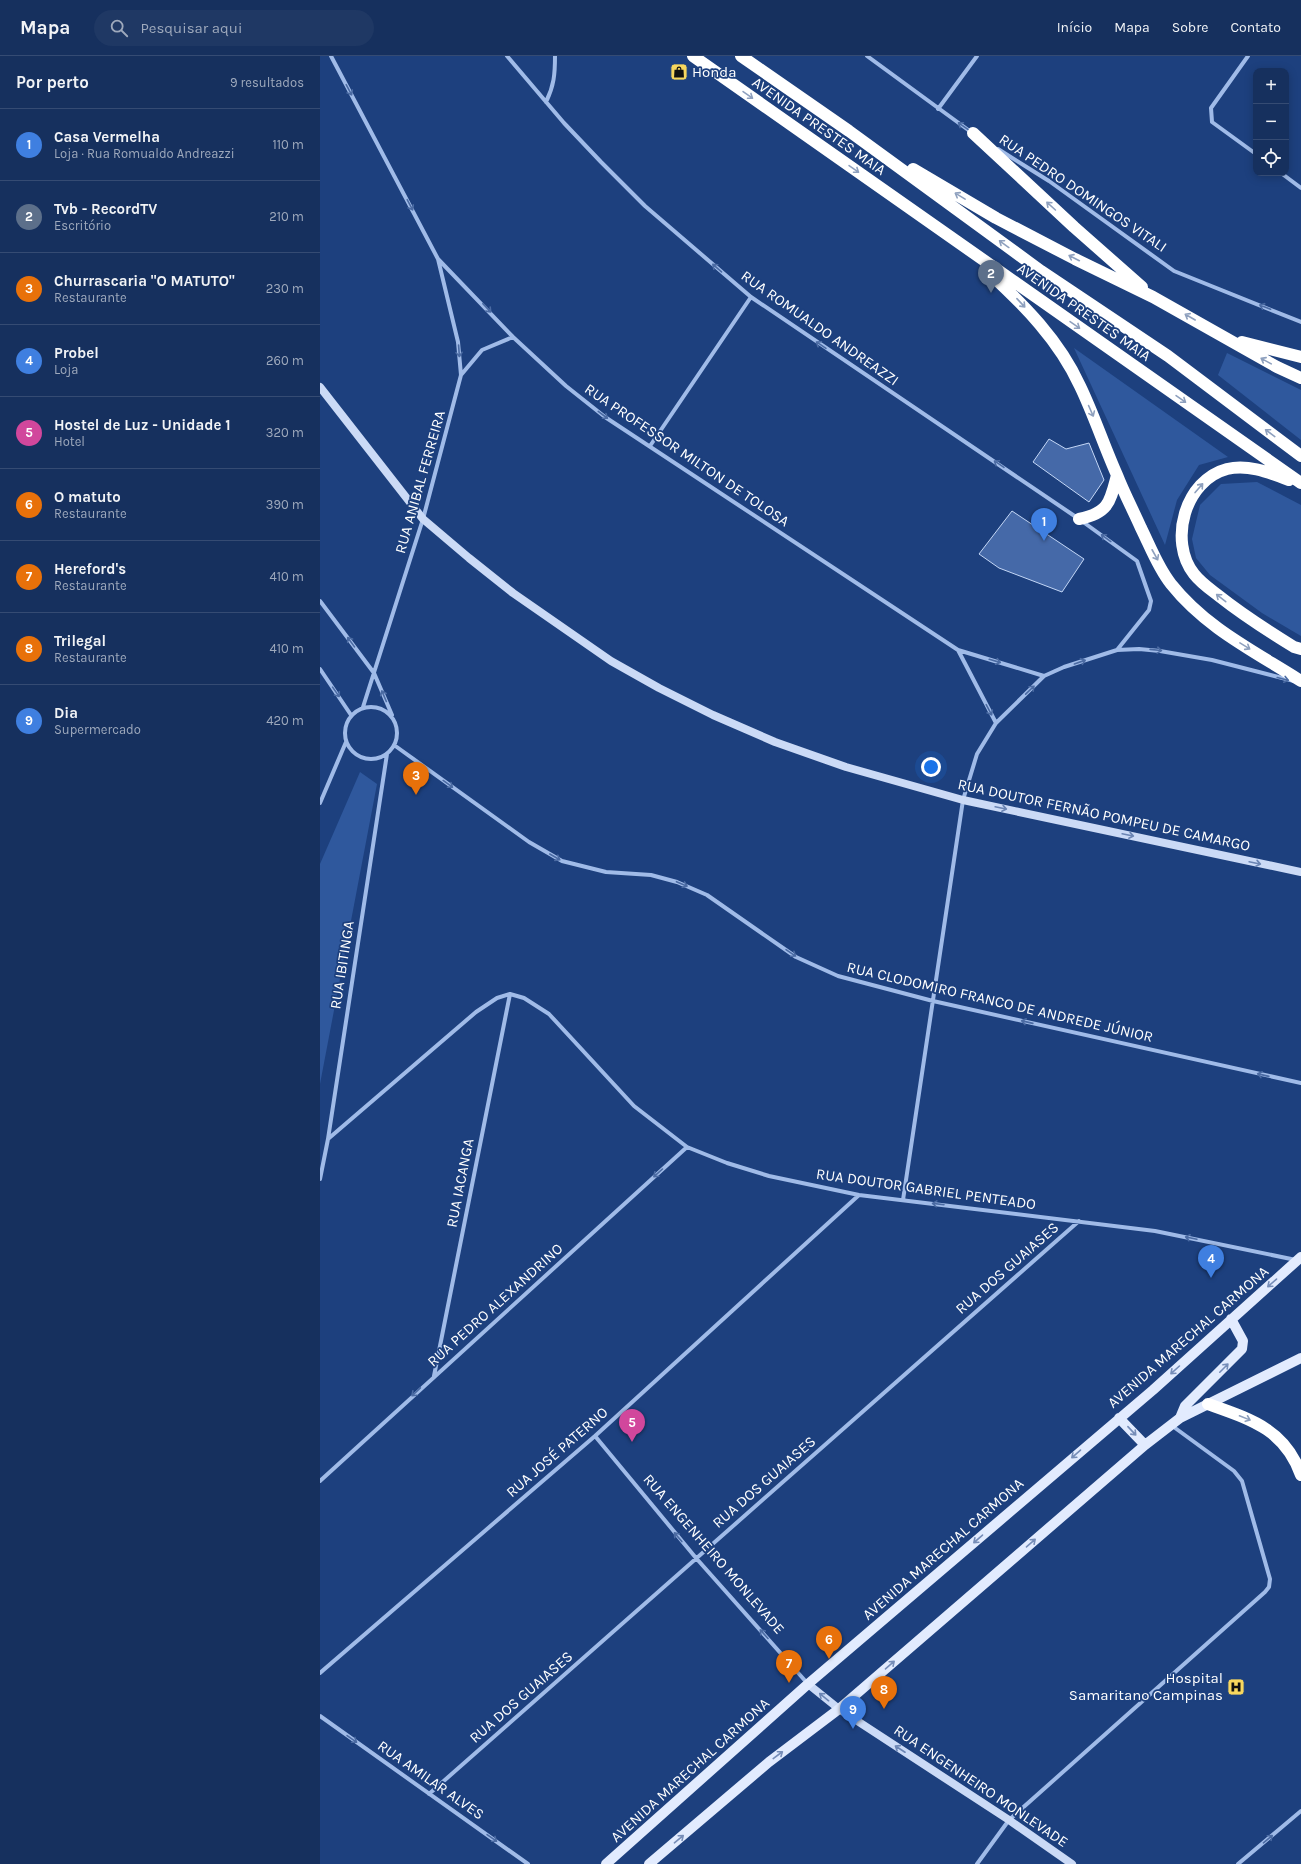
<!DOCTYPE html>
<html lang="pt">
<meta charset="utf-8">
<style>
:root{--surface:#16305e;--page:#1f3864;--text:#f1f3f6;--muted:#9ea9bc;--line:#354b73;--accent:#f8d75e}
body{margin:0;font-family:Karla,sans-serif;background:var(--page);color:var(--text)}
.controls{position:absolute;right:12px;top:12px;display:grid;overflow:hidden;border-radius:8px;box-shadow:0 2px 10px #0003}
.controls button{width:36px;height:36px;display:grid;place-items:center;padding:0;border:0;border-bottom:1px solid var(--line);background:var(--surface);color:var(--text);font:20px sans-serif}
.you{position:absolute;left:611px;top:711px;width:14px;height:14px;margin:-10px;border:3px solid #fff;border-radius:50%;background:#1a73e8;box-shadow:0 0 0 6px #1a73e833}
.badge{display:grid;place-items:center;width:26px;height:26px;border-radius:50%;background:var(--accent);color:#fff;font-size:13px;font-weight:700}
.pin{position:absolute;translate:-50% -33px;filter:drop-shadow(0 1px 2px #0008)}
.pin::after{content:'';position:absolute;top:21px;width:14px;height:12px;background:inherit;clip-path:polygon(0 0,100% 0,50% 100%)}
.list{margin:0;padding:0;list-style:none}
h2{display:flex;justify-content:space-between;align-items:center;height:52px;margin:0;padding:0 16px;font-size:17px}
h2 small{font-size:13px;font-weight:400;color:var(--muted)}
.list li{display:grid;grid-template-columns:26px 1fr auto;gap:12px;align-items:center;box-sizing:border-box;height:72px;padding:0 16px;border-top:1px solid var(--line)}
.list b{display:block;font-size:15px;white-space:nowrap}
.list p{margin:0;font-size:13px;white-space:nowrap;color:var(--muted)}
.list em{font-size:13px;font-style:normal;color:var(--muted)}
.icon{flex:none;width:22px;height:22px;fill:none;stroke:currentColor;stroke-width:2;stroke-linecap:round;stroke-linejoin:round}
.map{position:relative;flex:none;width:981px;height:1808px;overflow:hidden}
header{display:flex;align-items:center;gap:24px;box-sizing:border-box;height:56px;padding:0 20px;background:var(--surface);border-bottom:1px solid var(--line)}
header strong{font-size:19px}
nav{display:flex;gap:22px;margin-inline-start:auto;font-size:14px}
.search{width:280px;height:36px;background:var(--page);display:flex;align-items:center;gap:10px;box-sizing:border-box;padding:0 14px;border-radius:22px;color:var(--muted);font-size:15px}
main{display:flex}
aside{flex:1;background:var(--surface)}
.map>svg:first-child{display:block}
</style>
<header>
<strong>Mapa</strong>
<div class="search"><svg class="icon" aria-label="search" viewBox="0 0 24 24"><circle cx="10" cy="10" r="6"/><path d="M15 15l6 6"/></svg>Pesquisar aqui</div>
<nav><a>Início</a><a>Mapa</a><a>Sobre</a><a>Contato</a></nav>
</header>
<main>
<aside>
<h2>Por perto<small>9 resultados</small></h2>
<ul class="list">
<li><span class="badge" style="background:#3f7fe0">1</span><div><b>Casa Vermelha</b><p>Loja · Rua Romualdo Andreazzi</p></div><em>110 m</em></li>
<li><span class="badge" style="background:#5c6f8a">2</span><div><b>Tvb - RecordTV</b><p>Escritório</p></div><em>210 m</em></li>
<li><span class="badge" style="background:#e8710a">3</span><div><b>Churrascaria &quot;O MATUTO&quot;</b><p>Restaurante</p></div><em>230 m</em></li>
<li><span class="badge" style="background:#3f7fe0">4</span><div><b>Probel</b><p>Loja</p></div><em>260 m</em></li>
<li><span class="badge" style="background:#d1479c">5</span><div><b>Hostel de Luz - Unidade 1</b><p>Hotel</p></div><em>320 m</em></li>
<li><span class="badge" style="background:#e8710a">6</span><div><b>O matuto</b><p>Restaurante</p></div><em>390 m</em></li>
<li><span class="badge" style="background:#e8710a">7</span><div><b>Hereford's</b><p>Restaurante</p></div><em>410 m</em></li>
<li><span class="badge" style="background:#e8710a">8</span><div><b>Trilegal</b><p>Restaurante</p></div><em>410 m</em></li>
<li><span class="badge" style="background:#3f7fe0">9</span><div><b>Dia</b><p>Supermercado</p></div><em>420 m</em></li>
</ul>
</aside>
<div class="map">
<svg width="981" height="1808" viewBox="0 0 981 1808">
<rect width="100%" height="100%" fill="#1d407e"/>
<path fill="#2f589d" d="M 754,292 L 908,401 L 879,409 L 857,444 L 845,489 Z
M 907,297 L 981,334 L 981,384 L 898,319 Z
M 937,426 L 981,449 L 981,580 L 942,557 L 890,519 L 876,502 L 872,483 L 880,449 L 901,428 Z
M 40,716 L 57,728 L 0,1028 L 0,808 Z"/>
<path fill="#4569a8" stroke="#c4d7f6" d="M 729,383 L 746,393 L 769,387 L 784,424 L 769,446 L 713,406 Z
M 692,455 L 764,503 L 742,536 L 679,512 L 659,498 Z"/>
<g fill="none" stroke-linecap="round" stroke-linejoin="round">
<path stroke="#a0bbe8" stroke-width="4" d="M 11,0 L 118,203 L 193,281 L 246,330 L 285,361 L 638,594 L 724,620
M 187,0 L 244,67 L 281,106 L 325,150 L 431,241 L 759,463 L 817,505 L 831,545 L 829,554 L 797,594
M 547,0 L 651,76
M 928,0 L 891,52 L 892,66 L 936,98
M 226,46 C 234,30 235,18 235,0
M 618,53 L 657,0
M 678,93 L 729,125 L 854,215 L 981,266
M 961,117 L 981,132
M 141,319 L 162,294 L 193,281
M 330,390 L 431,241
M 0,545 L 54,617 L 72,659
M 638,594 L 676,667
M 0,613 L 31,659
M25 677a26 26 0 1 1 52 0a26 26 0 1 1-52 0Z
M 43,651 L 103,463 L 141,319 L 138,286 L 118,203
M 74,689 L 209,786 L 242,805 L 286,816 L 331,819 L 357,826 L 387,839 L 476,901 L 518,920 L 613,945 L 981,1027
M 0,747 L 26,686
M 8,1083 L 156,956 L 177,942 L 190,938 L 204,942 L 229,958 L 314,1050 L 367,1091 L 407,1107 L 449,1120 L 539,1139 L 835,1175 L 976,1204
M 0,1123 L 8,1083 L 67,698
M 583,1144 L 643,744 L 657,698 L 676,667 L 724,620 L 744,611 L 797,594 L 819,593 L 840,595 L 892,604 L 974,625
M 114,1320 L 190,938
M 275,1380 L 376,1502 L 488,1628
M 0,1425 L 367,1091
M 0,1617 L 275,1380 L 539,1139
M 0,1660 L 208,1808
M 109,1738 L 759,1165
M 657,1808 L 689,1764 L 945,1536 L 949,1531 L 950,1523 L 922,1425 L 914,1415 L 851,1369
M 918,1808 L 981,1755"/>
<path stroke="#cbdaf6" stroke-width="8" d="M 0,331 L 103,463 L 149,502 L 193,537 L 291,605 L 339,632 L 393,659 L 455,686 L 526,711 L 643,744 L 981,816
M 488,1628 L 519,1653 L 689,1764 L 752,1808"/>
<path stroke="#e2ebfe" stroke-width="10" d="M 799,1362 L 825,1389
M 860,1362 L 865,1350 L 922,1293 L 923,1285 L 911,1263
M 286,1808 L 488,1628 L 833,1334 L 981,1201
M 329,1808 L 449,1706 L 519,1653 L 825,1389 L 860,1362 L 981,1302"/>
<path stroke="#fff" stroke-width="12" d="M 373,0 L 981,427
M 421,0 L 529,75 L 721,215 L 848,300 L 981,400
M 653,77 L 754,171 L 822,231
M 593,113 L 676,162 L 755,203 L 833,241 L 957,311 L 981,322
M 667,215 C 704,249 739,284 760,330 C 774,359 784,390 797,419 C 804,437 813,454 821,472 C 830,490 838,512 851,528 C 886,572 934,595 981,625
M 922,286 L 981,301
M 969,424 C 950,417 929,408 907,413 C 865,424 848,485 874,518 C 881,527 890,533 899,540 C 923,559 948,575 974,591 L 981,593
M 759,463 C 789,457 790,446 797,419
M 888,1348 C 930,1363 965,1373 981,1419"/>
</g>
<defs><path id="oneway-shaft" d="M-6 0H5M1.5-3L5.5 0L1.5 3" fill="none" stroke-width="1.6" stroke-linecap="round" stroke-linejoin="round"/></defs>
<g stroke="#4b6ba3">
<use href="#oneway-shaft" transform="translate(29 34) rotate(62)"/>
<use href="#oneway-shaft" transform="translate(643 70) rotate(-145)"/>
<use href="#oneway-shaft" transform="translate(90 149) rotate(62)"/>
<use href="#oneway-shaft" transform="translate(397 212) rotate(-139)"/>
<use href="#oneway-shaft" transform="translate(945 251) rotate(-159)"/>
<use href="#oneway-shaft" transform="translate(167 252) rotate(47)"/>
<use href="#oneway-shaft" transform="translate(501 289) rotate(-146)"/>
<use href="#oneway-shaft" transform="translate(139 295) rotate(86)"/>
<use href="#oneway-shaft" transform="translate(283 359) rotate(37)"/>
<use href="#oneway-shaft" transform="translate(679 408) rotate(-146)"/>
<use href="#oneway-shaft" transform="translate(786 482) rotate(-144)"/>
<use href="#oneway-shaft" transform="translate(31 586) rotate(-126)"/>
<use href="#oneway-shaft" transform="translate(836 594) rotate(6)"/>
<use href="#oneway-shaft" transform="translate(675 605) rotate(16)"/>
<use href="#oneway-shaft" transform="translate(760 606) rotate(-19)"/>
<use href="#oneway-shaft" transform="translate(963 623) rotate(14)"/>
<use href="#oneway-shaft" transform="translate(710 634) rotate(-44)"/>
<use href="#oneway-shaft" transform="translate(16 636) rotate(55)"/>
<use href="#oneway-shaft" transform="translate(64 640) rotate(-113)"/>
<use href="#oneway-shaft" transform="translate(669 654) rotate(62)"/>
<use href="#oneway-shaft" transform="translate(128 728) rotate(36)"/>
<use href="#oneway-shaft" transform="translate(235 801) rotate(30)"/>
<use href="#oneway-shaft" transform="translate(362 828) rotate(23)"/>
<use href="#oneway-shaft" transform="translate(471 897) rotate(34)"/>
<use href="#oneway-shaft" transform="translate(707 966) rotate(-167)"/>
<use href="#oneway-shaft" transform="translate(943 1019) rotate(-167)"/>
<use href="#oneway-shaft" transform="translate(338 1117) rotate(138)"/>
<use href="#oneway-shaft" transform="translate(618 1148) rotate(-173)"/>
<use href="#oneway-shaft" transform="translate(871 1182) rotate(-168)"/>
<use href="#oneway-shaft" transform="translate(96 1336) rotate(137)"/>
<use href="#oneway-shaft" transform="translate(358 1481) rotate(-130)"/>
<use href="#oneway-shaft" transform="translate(444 1578) rotate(-132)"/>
<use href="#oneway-shaft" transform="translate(32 1683) rotate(35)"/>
<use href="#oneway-shaft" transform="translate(172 1782) rotate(35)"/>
<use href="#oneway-shaft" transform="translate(948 1783) rotate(-40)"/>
</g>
<g stroke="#8ea0be">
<use href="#oneway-shaft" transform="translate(428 39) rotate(35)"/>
<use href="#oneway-shaft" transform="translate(534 113) rotate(35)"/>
<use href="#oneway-shaft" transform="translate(640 140) rotate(-149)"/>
<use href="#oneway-shaft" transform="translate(731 150) rotate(-138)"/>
<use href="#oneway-shaft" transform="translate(684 188) rotate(-144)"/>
<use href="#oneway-shaft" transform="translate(754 202) rotate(-153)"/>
<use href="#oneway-shaft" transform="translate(701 247) rotate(47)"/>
<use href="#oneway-shaft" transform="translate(870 261) rotate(-150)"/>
<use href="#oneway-shaft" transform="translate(755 269) rotate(35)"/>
<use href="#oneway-shaft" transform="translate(946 305) rotate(-151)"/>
<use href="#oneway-shaft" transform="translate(861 343) rotate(35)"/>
<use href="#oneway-shaft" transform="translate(771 355) rotate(66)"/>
<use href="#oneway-shaft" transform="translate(950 377) rotate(-143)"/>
<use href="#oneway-shaft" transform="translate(879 432) rotate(-49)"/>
<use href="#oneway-shaft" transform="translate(835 499) rotate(61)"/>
<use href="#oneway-shaft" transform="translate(901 542) rotate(-142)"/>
<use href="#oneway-shaft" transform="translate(925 590) rotate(32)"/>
<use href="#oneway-shaft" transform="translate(925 1362) rotate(22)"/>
</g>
<g stroke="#6b85b4">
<use href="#oneway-shaft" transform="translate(681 752) rotate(12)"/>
<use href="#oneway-shaft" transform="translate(808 779) rotate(12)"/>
<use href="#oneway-shaft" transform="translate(935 807) rotate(12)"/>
<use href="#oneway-shaft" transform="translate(504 1641) rotate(-141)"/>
<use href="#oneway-shaft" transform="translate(580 1693) rotate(-147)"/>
</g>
<g stroke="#768db8">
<use href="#oneway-shaft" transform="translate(952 1227) rotate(139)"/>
<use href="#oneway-shaft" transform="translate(904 1312) rotate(-45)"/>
<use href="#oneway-shaft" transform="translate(855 1314) rotate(138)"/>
<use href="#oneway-shaft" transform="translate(812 1375) rotate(47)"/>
<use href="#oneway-shaft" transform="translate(756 1398) rotate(139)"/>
<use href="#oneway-shaft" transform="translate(658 1483) rotate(139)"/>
<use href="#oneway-shaft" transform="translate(711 1487) rotate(-41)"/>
<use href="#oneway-shaft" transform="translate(570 1609) rotate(-41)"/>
<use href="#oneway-shaft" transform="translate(458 1699) rotate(-37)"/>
<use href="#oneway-shaft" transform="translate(359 1783) rotate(-40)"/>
</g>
<defs>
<g id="shop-square" transform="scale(0.9)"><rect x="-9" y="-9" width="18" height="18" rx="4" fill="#f8d75e" stroke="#1d407e"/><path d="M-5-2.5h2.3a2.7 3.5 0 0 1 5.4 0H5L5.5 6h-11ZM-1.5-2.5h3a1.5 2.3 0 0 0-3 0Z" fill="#111"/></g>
<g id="hospital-square" transform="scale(0.9)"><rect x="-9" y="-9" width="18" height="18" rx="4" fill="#f8d75e" stroke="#1d407e"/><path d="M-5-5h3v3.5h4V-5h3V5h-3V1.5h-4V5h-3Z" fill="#111"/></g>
</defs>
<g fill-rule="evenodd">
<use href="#shop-square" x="359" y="16"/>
<use href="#hospital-square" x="916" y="1631"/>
</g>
<g text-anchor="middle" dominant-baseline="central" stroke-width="3.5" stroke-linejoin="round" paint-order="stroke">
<g font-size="15" fill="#fff" stroke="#1d407e" text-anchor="start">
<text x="372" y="16">Honda</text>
<text x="903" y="1622" text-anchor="end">Hospital<tspan x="903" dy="17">Samaritano Campinas</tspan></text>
</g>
<g font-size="15" fill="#fff" stroke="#1d407e">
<text transform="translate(499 70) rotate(35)">AVENIDA PRESTES MAIA</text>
<text transform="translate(763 137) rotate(34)">RUA PEDRO DOMINGOS VITALI</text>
<text transform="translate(764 256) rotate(35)">AVENIDA PRESTES MAIA</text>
<text transform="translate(500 272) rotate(35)">RUA ROMUALDO ANDREAZZI</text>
<text transform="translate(367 399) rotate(34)">RUA PROFESSOR MILTON DE TOLOSA</text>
<text transform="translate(100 426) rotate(-74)">RUA ANIBAL FERREIRA</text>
<text transform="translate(784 759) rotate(12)">RUA DOUTOR FERNÃO POMPEU DE CAMARGO</text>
<text transform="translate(22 909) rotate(-81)">RUA IBITINGA</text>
<text transform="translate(680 946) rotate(13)">RUA CLODOMIRO FRANCO DE ANDREDE JÚNIOR</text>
<text transform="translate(140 1127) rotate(-79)">RUA IACANGA</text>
<text transform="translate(606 1133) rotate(8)">RUA DOUTOR GABRIEL PENTEADO</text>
<text transform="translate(687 1212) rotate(-41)">RUA DOS GUAIASES</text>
<text transform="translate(175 1249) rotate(-42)">RUA PEDRO ALEXANDRINO</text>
<text transform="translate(868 1281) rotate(-41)">AVENIDA MARECHAL CARMONA</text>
<text transform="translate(237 1396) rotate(-41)">RUA JOSÉ PATERNO</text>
<text transform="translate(444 1426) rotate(-41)">RUA DOS GUAIASES</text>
<text transform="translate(623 1493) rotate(-41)">AVENIDA MARECHAL CARMONA</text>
<text transform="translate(394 1498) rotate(49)">RUA ENGENHEIRO MONLEVADE</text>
<text transform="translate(201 1641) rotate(-41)">RUA DOS GUAIASES</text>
<text transform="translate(370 1714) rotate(-42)">AVENIDA MARECHAL CARMONA</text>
<text transform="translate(111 1724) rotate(35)">RUA AMILAR ALVES</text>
<text transform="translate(661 1730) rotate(34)">RUA ENGENHEIRO MONLEVADE</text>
</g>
</g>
</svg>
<div class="controls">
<button>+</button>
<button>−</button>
<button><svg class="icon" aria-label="locate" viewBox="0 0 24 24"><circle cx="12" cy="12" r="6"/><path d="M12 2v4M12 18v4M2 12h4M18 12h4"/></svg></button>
</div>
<div class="you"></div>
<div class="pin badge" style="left:724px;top:485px;background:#3f7fe0">1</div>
<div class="pin badge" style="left:671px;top:237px;background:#5c6f8a">2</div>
<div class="pin badge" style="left:96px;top:739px;background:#e8710a">3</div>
<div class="pin badge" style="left:891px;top:1222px;background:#3f7fe0">4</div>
<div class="pin badge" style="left:312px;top:1386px;background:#d1479c">5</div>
<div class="pin badge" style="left:509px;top:1603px;background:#e8710a">6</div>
<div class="pin badge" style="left:469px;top:1627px;background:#e8710a">7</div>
<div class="pin badge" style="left:564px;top:1653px;background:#e8710a">8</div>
<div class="pin badge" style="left:533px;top:1673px;background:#3f7fe0">9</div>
</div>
</main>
